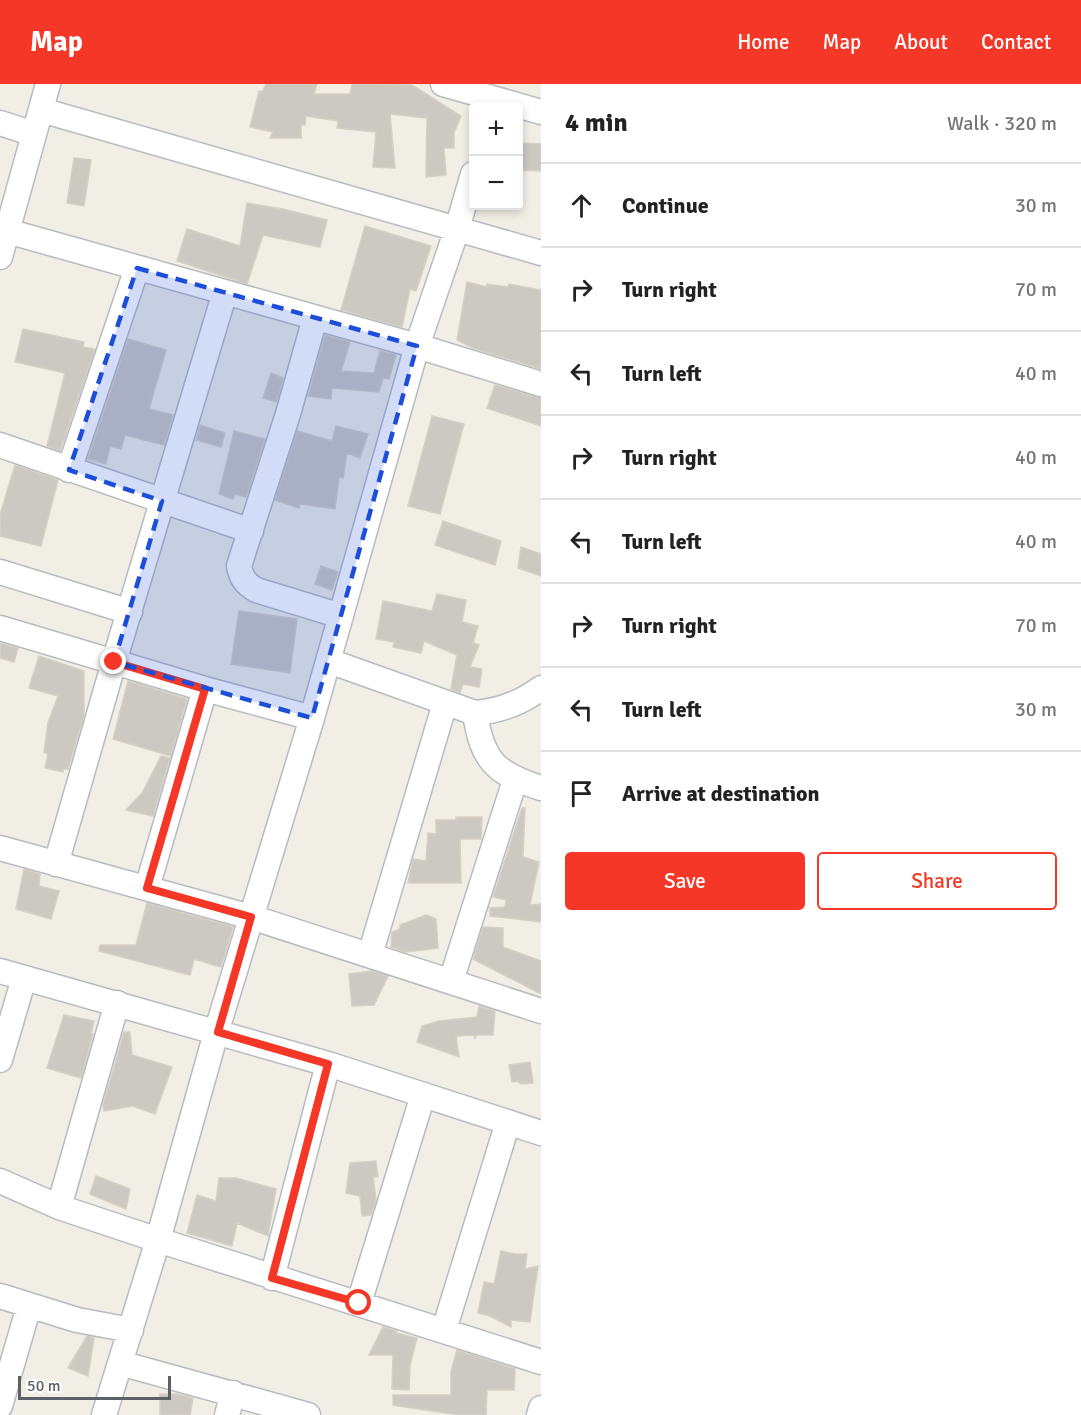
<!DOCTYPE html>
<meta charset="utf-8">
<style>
:root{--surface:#fff;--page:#f2f2f2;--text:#222;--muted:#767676;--line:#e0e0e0;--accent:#f53727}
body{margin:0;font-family:Signika,sans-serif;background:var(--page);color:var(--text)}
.controls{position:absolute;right:18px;top:18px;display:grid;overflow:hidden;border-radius:6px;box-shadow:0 3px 9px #0003}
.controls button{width:54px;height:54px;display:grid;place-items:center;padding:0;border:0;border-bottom:2px solid var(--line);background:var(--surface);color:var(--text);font:30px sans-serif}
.scale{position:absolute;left:18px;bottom:15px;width:153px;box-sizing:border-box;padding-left:6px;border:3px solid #5d6167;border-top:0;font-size:16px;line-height:21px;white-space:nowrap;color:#5d6167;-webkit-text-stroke:4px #fff;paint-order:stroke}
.stop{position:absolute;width:18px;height:18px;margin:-14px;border:4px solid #f53727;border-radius:50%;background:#fff}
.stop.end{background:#f53727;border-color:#fff;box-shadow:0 2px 6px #0008}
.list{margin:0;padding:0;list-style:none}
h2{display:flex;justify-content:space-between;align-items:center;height:78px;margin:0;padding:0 24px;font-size:26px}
h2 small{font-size:20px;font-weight:400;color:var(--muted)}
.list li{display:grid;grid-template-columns:39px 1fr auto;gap:18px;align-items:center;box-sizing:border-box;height:84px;padding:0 24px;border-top:2px solid var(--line)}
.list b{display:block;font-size:22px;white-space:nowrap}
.list em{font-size:20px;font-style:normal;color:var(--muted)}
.actions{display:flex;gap:12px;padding:18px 24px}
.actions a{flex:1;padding:14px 0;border:2px solid var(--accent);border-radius:6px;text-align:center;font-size:21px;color:var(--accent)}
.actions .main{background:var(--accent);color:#fff}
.icon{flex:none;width:33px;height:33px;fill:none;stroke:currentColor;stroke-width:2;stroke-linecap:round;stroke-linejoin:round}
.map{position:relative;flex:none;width:541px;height:1331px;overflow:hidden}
header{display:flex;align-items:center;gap:36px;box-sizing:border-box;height:84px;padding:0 30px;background:var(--accent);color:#fff}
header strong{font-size:28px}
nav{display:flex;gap:33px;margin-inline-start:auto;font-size:21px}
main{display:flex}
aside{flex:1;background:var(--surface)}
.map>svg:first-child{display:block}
</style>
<header>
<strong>Map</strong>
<nav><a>Home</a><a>Map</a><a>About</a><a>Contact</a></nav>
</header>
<main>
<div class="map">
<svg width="541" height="1331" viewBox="0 0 541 1331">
<rect width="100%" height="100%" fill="#f0eee5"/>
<path fill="#ccc8c2" stroke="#d6d0c3" stroke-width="1.5" d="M 266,0 L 317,0 L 314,10 L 350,10 L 352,0 L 412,1 L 461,32 L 454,49 L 454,64 L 444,64 L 446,91 L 426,93 L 427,34 L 390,30 L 395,84 L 373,83 L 376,48 L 337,44 L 338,37 L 306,32 L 305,41 L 301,41 L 301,54 L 270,54 L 273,48 L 250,43 L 259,7 L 262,8 Z
M 523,59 L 541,60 L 541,87 L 520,86 Z
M 74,74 L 91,76 L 84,122 L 67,119 Z
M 247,119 L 283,125 L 327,136 L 320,163 L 263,151 L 247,200 L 177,177 L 187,145 L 240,162 Z
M 365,142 L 431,162 L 416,207 L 410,205 L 402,243 L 341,226 Z
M 467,198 L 487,203 L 487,200 L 508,203 L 509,200 L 541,206 L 541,285 L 473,264 L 457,256 Z
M 23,245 L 84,258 L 83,263 L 95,265 L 60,367 L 47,362 L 65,289 L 15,278 Z
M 325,251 L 350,258 L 341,287 L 374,289 L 380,267 L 396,271 L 389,295 L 383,294 L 379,308 L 332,304 L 331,315 L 308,312 Z
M 128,255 L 166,266 L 149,325 L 173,331 L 164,361 L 125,351 L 121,365 L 110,362 L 106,380 L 88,375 Z
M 271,289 L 283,294 L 277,318 L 263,314 Z
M 495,301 L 541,314 L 541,342 L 487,324 Z
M 432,332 L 464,340 L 440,430 L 408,422 Z
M 200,341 L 225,349 L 221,363 L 196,356 Z
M 336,342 L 368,350 L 360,374 L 347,369 L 343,394 L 339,393 L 335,425 L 300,420 L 299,424 L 275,416 L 297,347 L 332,357 Z
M 234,347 L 265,355 L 246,413 L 235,410 L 233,415 L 219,410 Z
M 15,381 L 58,396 L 41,462 L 0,452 L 0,431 Z
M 443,437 L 501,457 L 495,481 L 435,461 Z
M 521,463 L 541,470 L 541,492 L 518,484 Z
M 321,482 L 338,488 L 332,506 L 315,500 Z
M 437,510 L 466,516 L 462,538 L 478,542 L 473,559 L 479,561 L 470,583 L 482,585 L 479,603 L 463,600 L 460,609 L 451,605 L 457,571 L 424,557 L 421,569 L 393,563 L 394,558 L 376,555 L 383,517 L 432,527 Z
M 239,527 L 297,535 L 290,589 L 231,580 Z
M 0,559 L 18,564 L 14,578 L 0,574 Z
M 39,572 L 84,587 L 84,631 L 68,685 L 64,685 L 63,688 L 45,684 L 48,670 L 44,668 L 48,639 L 58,612 L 29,604 Z
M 128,597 L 187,615 L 171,672 L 113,655 Z
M 161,672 L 170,674 L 153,732 L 126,726 L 142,709 Z
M 522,724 L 525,724 L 523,773 L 539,778 L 530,821 L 541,820 L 541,838 L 490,832 L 490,824 L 505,823 L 506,816 L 493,813 Z
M 456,733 L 482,733 L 481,755 L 460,755 L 461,799 L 408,799 L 413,775 L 426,777 L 428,749 L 436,750 L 436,736 L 456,736 Z
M 24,785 L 40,790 L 39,802 L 59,807 L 51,835 L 16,825 Z
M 147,819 L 233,843 L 221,883 L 194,875 L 190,891 L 99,867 L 100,861 L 136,861 Z
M 426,831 L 436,835 L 438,864 L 405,868 L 391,863 L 392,848 L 400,845 L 400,841 Z
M 483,843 L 503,844 L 503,863 L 541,877 L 541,910 L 473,875 Z
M 372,887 L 388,892 L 374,921 L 352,922 L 349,890 Z
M 479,922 L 495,927 L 493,951 L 477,951 L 474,955 L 475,951 L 456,952 L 459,973 L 417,958 L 422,942 L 439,937 L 477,933 Z
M 64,931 L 94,937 L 91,950 L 93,950 L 81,994 L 47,984 Z
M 124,948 L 130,948 L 132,971 L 172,983 L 155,1030 L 133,1022 L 104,1027 L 103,1021 Z
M 530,978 L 533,999 L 521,1000 L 518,997 L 512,998 L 509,981 Z
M 376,1077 L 378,1093 L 373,1093 L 376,1115 L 371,1131 L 362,1132 L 360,1112 L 346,1109 L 350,1079 Z
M 96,1092 L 130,1105 L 126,1125 L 90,1110 Z
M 219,1094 L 236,1094 L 276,1105 L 268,1152 L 237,1139 L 232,1162 L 187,1149 L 197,1111 L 216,1117 Z
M 501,1167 L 515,1170 L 527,1170 L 525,1185 L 538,1182 L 530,1238 L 511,1236 L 511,1243 L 490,1232 L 478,1229 L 484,1198 L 494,1200 Z
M 383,1243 L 397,1247 L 396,1249 L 417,1254 L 410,1281 L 409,1306 L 392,1305 L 393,1271 L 369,1271 Z
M 87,1252 L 94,1254 L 88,1292 L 68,1284 Z
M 457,1266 L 515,1285 L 514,1306 L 487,1306 L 486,1331 L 459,1331 L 393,1321 L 393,1311 L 451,1311 L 451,1287 Z
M 160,1310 L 177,1310 L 193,1314 L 190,1331 L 160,1331 Z"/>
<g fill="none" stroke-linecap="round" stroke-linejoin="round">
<g stroke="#b8bbc0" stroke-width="27">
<path id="minor" d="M 443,0 L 541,28
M 41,26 L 541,169
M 0,39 L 34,50
M 7,147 L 417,262 L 541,300
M 0,173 L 48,0
M 315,234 L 288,330 L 239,482 C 241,494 246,500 256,506 L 341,532
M 0,361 L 251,447
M 69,386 L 137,184
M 0,488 L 130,528
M 0,544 L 205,605 L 312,634
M 329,577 L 475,629 C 500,627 521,619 541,604
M 475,629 C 482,677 496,690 541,704
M 0,764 L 251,833 L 541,927
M 56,780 L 114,578 L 225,208
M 147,804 L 205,605
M 370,871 L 445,619
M 0,887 L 328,980 L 541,1049
M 451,897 L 515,696
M 0,976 L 24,894
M 0,1097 L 59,1123 L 158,1156 L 541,1278
M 59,1123 L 117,919
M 272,1194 L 328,980
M 0,1212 L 77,1236 L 131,1246
M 359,1219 L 423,1011
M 444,1246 L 508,1038
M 120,1279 L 308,1331
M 0,1322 L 29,1222
M 104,1331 L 158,1156 L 216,949 L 312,634 L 417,262 L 457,145 L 473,90
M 227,1331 L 233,1309
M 539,1331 L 541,1324"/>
</g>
<use href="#minor" stroke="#fff" stroke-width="24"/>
</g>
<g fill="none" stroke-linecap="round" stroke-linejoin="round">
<path stroke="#f53727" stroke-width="8" d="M 114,578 L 205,605 L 147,804 L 251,833 L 218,948 L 328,980 L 272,1194 L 359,1219"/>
</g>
<path fill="#1d4ed8" fill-opacity="0.2" stroke="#1d4ed8" stroke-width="4.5" stroke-dasharray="12 8" stroke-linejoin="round" d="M 137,184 L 417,262 L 312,634 L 114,578 L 162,417 L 69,386 Z"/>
</svg>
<div class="controls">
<button>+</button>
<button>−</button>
</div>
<div class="scale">50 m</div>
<div class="stop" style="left:359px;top:1219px"></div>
<div class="stop end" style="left:114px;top:578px"></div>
</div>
<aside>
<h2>4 min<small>Walk · 320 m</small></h2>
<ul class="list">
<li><svg class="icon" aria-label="ahead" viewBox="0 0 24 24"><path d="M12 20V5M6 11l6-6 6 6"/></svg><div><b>Continue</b></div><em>30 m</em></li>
<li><svg class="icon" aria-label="right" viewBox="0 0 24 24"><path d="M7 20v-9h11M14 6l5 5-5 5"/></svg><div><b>Turn right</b></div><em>70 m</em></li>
<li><svg class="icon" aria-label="left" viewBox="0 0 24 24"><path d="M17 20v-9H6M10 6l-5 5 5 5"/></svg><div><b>Turn left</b></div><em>40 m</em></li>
<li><svg class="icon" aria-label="right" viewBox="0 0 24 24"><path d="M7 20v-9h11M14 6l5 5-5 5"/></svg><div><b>Turn right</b></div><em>40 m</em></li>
<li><svg class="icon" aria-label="left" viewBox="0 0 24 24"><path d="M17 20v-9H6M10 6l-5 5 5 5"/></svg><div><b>Turn left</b></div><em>40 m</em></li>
<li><svg class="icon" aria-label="right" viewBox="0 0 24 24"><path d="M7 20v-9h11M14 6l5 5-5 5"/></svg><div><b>Turn right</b></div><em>70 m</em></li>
<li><svg class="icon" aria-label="left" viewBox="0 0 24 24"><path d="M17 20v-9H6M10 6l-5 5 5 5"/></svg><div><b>Turn left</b></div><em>30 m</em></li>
<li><svg class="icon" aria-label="arrive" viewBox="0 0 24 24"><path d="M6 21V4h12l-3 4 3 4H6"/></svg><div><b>Arrive at destination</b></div></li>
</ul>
<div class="actions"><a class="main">Save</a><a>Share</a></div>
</aside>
</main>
